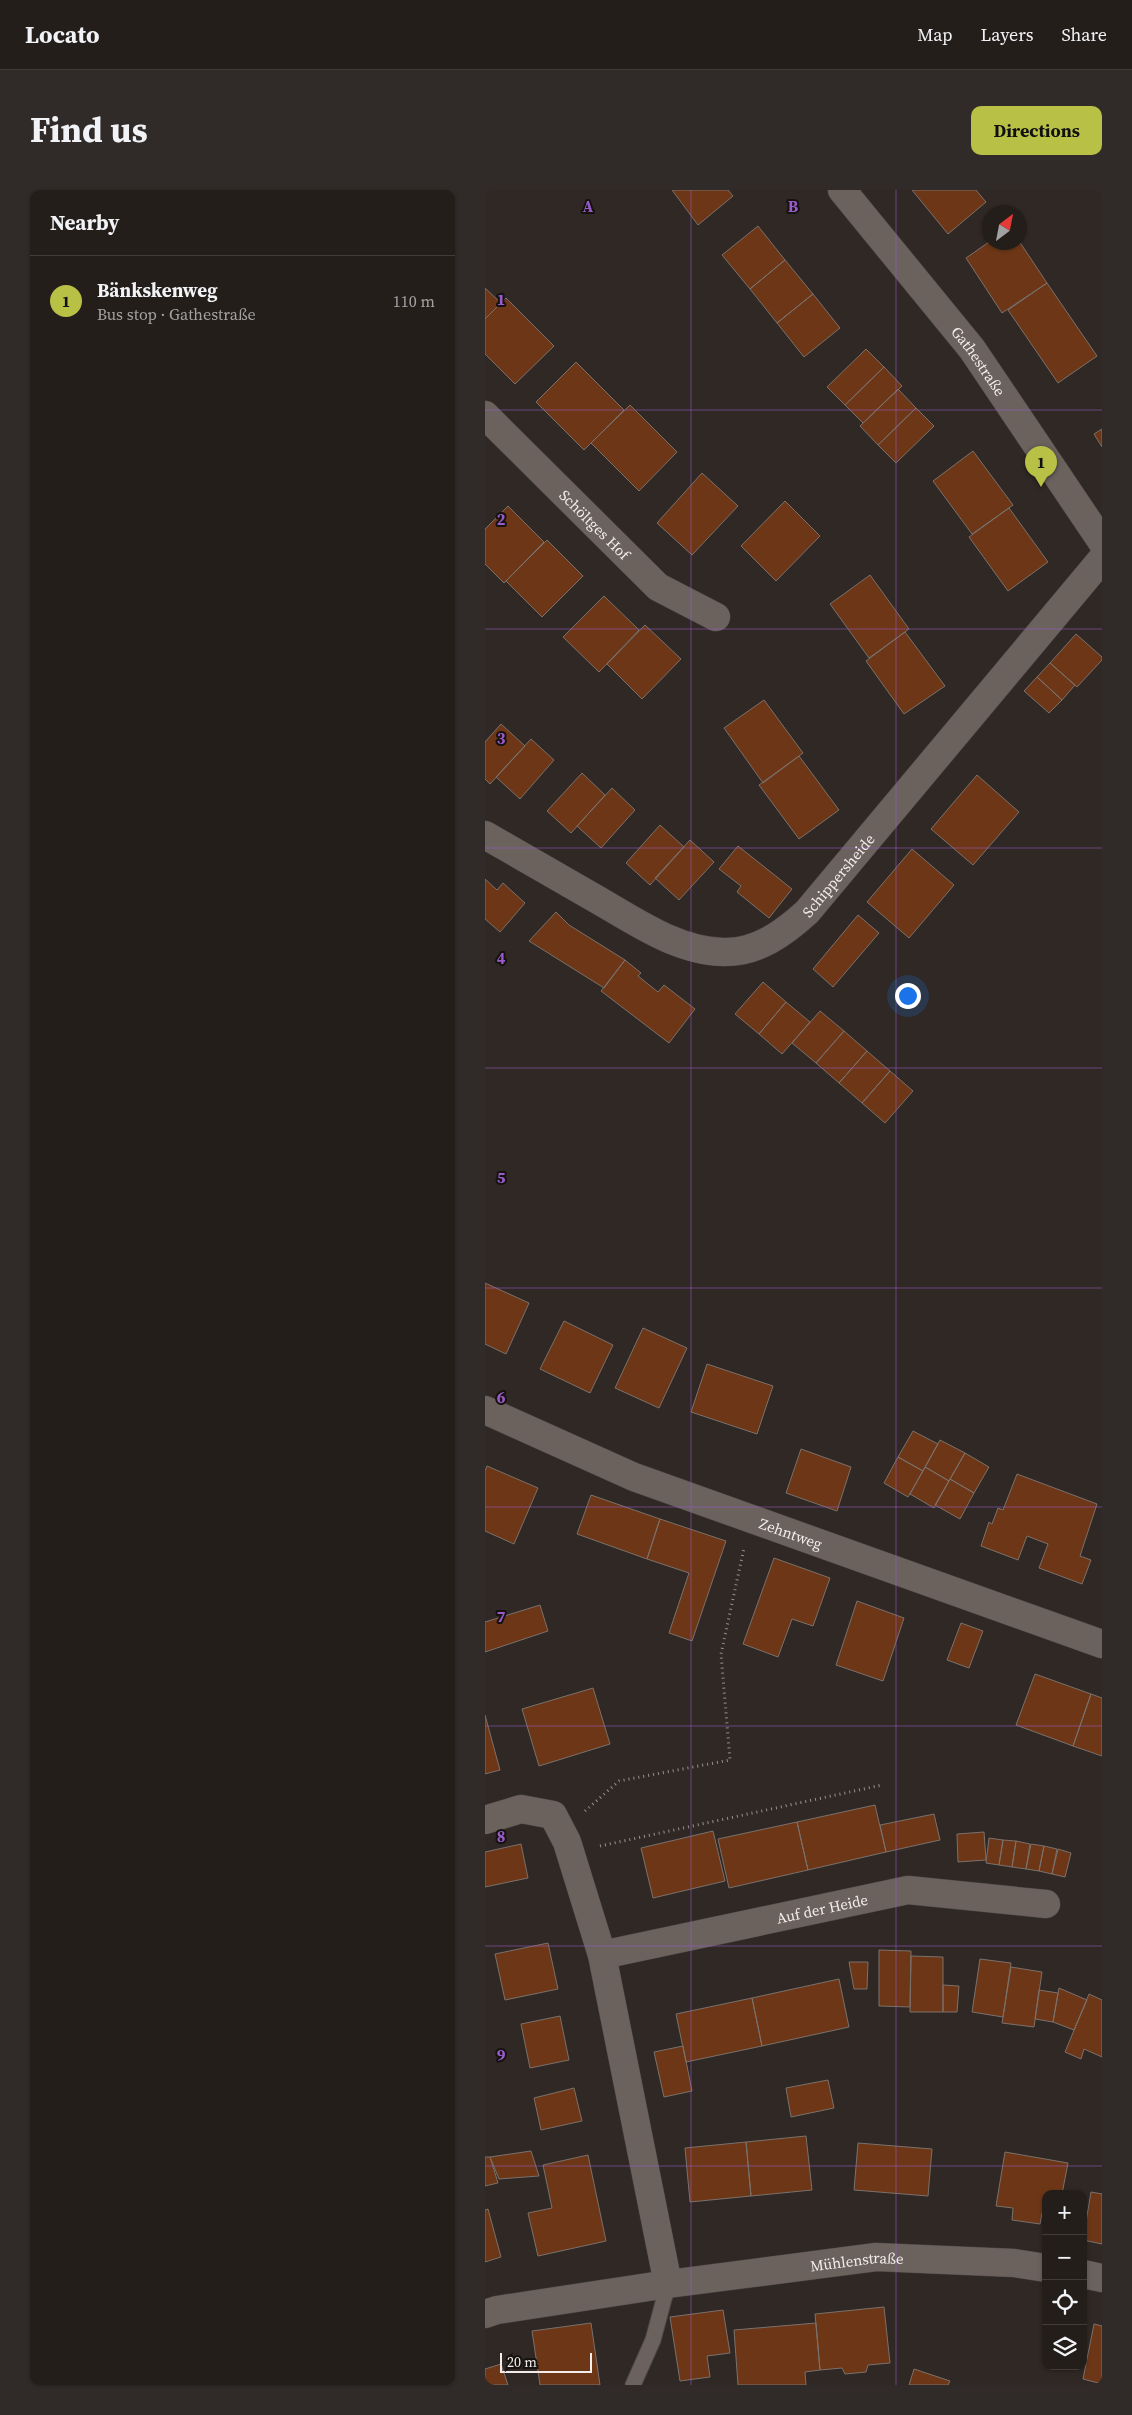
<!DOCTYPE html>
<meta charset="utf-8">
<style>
:root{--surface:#241e1b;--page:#302b28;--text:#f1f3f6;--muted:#a3a2a3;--line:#413c3a;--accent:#b9c046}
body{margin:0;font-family:"Source Serif 4",serif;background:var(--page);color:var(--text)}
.controls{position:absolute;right:15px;bottom:15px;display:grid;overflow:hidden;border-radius:10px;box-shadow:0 1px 4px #0004}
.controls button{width:45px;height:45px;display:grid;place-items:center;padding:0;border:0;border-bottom:1px solid var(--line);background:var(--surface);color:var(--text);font:25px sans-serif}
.compass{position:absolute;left:497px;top:15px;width:45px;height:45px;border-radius:50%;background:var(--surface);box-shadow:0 1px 4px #0004;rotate:32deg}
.scale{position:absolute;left:15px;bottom:12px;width:92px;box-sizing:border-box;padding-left:5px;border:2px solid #f2ecea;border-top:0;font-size:14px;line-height:18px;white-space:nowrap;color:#f2ecea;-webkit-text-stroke:4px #151210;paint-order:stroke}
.you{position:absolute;left:422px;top:805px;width:18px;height:18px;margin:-12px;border:4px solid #fff;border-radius:50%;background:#1a73e8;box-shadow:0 0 0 8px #1a73e833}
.badge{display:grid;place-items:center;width:32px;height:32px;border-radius:50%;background:var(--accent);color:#111;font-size:16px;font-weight:700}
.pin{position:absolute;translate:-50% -41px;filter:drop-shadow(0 1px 2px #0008)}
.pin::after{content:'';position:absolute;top:26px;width:18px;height:15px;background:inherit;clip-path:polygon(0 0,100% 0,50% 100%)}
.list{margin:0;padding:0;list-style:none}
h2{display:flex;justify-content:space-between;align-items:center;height:65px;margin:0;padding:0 20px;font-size:21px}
h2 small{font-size:16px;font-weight:400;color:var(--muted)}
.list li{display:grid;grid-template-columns:32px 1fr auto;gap:15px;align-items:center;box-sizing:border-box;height:90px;padding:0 20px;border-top:1px solid var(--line)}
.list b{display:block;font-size:19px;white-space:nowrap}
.list p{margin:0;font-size:16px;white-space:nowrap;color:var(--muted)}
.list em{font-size:16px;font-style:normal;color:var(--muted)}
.icon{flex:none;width:28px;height:28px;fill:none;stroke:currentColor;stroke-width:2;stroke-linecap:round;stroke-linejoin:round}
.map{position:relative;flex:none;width:617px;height:2195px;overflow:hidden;border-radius:10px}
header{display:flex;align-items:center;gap:30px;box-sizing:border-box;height:70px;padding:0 25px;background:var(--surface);border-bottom:1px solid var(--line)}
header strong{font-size:24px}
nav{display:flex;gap:28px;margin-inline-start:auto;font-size:18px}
.intro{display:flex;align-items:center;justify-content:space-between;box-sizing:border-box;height:120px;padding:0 30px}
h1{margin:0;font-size:35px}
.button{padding:12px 22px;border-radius:10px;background:var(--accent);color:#111;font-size:18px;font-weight:700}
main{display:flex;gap:30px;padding:0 30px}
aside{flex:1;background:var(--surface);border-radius:10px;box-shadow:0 1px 4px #0004}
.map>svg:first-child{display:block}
</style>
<header>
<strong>Locato</strong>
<nav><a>Map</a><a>Layers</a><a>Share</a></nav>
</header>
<div class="intro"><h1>Find us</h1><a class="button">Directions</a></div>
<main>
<aside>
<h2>Nearby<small></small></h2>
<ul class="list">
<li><span class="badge">1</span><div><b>Bänkskenweg</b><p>Bus stop · Gathestraße</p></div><em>110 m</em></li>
</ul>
</aside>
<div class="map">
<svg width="617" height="2195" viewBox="0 0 617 2195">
<rect width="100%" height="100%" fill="#302824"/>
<path fill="#6d3717" stroke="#7a716c" d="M 187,0 L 243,0 L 248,6 L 213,35 Z
M 427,0 L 491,0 L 501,12 L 463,44 Z
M 273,36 L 300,70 L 265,99 L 237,65 Z
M 534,51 L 562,93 L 517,123 L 481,68 L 504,52 Z
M 300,70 L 328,104 L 292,133 L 265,99 Z
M 562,93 L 612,166 L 573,193 L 523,120 Z
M 0,98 L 16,113 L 0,129 Z
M 328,104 L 355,138 L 319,167 L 292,133 Z
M 21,108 L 69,156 L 30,194 L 0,164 L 0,129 Z
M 381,159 L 399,177 L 360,215 L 342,197 Z
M 91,172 L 139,220 L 99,260 L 51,212 Z
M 399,177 L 417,196 L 378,233 L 360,215 Z
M 413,199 L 431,218 L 393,255 L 375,236 Z
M 145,215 L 192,262 L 154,301 L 106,253 Z
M 431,218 L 449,236 L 411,273 L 393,255 Z
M 617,239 L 617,257 L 609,244 Z
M 488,261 L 528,315 L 487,344 L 448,291 Z
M 217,283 L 253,316 L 207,365 L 172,333 Z
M 300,311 L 335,346 L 291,391 L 256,356 Z
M 23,316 L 59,352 L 19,393 L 0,374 L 0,339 Z
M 524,318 L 563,372 L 523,401 L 484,347 Z
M 62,350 L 98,386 L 57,427 L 21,391 Z
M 385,385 L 424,439 L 384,468 L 345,414 Z
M 119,406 L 154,440 L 114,482 L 78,447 Z
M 160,435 L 196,469 L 157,509 L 122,474 Z
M 420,442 L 460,496 L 419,524 L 381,471 Z
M 591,444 L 617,467 L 617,470 L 592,497 L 565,473 Z
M 565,473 L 590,495 L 577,510 L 552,487 Z
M 552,487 L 577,510 L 564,523 L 539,501 Z
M 279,510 L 318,563 L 278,593 L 239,538 Z
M 16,534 L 40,556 L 5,594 L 0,589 L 0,552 Z
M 46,549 L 69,570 L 35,609 L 11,587 Z
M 314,566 L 354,620 L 314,649 L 274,595 Z
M 97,583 L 120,605 L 86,643 L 62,621 Z
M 492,585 L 534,622 L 488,675 L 446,639 Z
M 127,598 L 150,620 L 116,658 L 92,636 Z
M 175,635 L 199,657 L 165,695 L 141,673 Z
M 205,650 L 229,672 L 194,710 L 170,688 Z
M 253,656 L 307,699 L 284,728 L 252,702 L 256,696 L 234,679 Z
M 427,659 L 469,695 L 424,748 L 382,712 Z
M 0,689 L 12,700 L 18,693 L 40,713 L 15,742 L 0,729 Z
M 71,722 L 84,735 L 140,770 L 119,798 L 44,751 Z
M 373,725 L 394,743 L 348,797 L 328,779 Z
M 140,770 L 156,783 L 153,786 L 173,802 L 179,795 L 210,819 L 184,853 L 116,801 Z
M 278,792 L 301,812 L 274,844 L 250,824 Z
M 301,812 L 325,832 L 297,864 L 274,844 Z
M 335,821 L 359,841 L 331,873 L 307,853 Z
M 359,841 L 382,861 L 354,893 L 331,873 Z
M 382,861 L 405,881 L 377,913 L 354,893 Z
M 405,881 L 428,901 L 400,933 L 377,913 Z
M 0,1093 L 44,1113 L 21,1164 L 0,1154 Z
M 79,1131 L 128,1155 L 105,1203 L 55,1179 Z
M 158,1138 L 202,1158 L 174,1218 L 130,1198 Z
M 222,1174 L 288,1196 L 272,1244 L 206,1222 Z
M 428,1241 L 453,1254 L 438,1281 L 413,1267 Z
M 455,1250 L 480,1263 L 464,1291 L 440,1277 Z
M 316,1259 L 366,1277 L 352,1321 L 301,1303 Z
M 480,1263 L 504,1277 L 489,1303 L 465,1289 Z
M 413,1267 L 438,1281 L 423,1307 L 399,1293 Z
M 2,1276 L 53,1298 L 29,1354 L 0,1341 L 0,1281 Z
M 440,1277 L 464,1291 L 449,1318 L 425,1304 Z
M 532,1284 L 612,1314 L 595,1366 L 606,1370 L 597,1394 L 554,1378 L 563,1354 L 542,1346 L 533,1370 L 496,1356 L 504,1332 L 507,1334 L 513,1318 L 518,1320 Z
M 465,1289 L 489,1303 L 475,1329 L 450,1315 Z
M 106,1305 L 175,1329 L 162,1369 L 92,1344 Z
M 175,1329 L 241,1351 L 207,1451 L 184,1443 L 204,1383 L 162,1369 Z
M 289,1368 L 345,1388 L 328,1436 L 307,1429 L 293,1467 L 258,1454 Z
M 372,1411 L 419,1428 L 398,1491 L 351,1475 Z
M 55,1415 L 63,1441 L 0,1462 L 0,1432 Z
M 476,1433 L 498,1441 L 484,1478 L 462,1470 Z
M 550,1484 L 606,1504 L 588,1556 L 531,1535 Z
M 108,1498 L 125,1554 L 54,1576 L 37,1519 Z
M 606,1504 L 617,1508 L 617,1566 L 588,1556 Z
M 0,1525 L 15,1580 L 0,1584 Z
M 390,1615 L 401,1662 L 323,1680 L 312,1632 Z
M 449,1624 L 455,1650 L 401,1662 L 395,1635 Z
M 312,1632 L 323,1680 L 244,1698 L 233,1649 Z
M 228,1641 L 240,1691 L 168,1708 L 156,1658 Z
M 499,1642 L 501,1670 L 473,1672 L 472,1644 Z
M 504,1648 L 518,1650 L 514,1675 L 501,1673 Z
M 518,1650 L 531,1651 L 527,1677 L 514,1675 Z
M 531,1651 L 545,1654 L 541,1679 L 527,1677 Z
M 36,1654 L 43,1688 L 0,1697 L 0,1662 Z
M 546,1654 L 559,1656 L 554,1681 L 541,1679 Z
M 559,1656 L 572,1659 L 567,1684 L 554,1681 Z
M 573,1659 L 586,1663 L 580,1687 L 567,1684 Z
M 63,1753 L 73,1799 L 20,1810 L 10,1764 Z
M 394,1760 L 426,1761 L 425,1817 L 394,1816 Z
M 426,1766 L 458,1767 L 458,1822 L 425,1822 Z
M 495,1769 L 526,1773 L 518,1827 L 487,1822 Z
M 364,1772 L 383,1772 L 382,1799 L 369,1799 Z
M 526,1777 L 557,1782 L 549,1837 L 517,1833 Z
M 354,1789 L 364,1837 L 277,1856 L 267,1808 Z
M 458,1795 L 474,1796 L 472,1822 L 458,1822 Z
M 574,1798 L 602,1810 L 589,1840 L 568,1832 Z
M 554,1800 L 573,1803 L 568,1832 L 550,1829 Z
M 604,1804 L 617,1810 L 617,1867 L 599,1859 L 596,1869 L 580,1862 Z
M 267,1808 L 277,1856 L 201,1872 L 191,1824 Z
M 75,1826 L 84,1870 L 45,1878 L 36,1834 Z
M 198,1856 L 207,1901 L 179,1907 L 169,1862 Z
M 343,1890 L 349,1918 L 306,1927 L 301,1898 Z
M 89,1898 L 97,1931 L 56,1940 L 49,1908 Z
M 321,1946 L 327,2000 L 266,2006 L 261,1952 Z
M 261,1952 L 266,2006 L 205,2012 L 200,1958 Z
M 373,1953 L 447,1959 L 443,2006 L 369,2000 Z
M 46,1961 L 54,1986 L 14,1989 L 5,1967 Z
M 520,1962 L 583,1973 L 577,2004 L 561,2004 L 561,2023 L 557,2023 L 555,2034 L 527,2030 L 528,2018 L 511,2016 Z
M 103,1965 L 121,2051 L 53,2066 L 43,2023 L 67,2018 L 58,1975 Z
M 0,1967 L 5,1967 L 13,1993 L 0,1996 Z
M 606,2002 L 617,2004 L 617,2054 L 598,2050 Z
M 3,2019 L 16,2067 L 0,2072 L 0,2020 Z
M 399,2117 L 405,2173 L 383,2175 L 381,2182 L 360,2184 L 357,2178 L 335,2180 L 330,2124 Z
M 238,2120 L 245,2163 L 222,2166 L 225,2187 L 195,2191 L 185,2127 Z
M 106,2133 L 115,2195 L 55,2195 L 47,2141 Z
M 331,2133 L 335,2180 L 320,2182 L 321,2195 L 253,2195 L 249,2140 Z
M 609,2134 L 617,2136 L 617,2194 L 598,2189 Z
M 16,2174 L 23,2195 L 0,2195 L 0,2179 Z
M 429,2179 L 465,2191 L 463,2195 L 424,2195 Z"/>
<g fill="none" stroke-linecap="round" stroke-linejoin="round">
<g stroke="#4c4642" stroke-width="17">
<path id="service" d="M 148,2195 L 168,2150 L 183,2094"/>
</g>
<g stroke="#4c4642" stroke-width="29">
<g id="minor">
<path id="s1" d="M 0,225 L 173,397 L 231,427"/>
<path id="s2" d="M 0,645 C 35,665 71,686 106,706 C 147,729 190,761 238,762 C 272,763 299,743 322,722 L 617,369"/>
<path d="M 0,1630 L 36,1619 L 68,1625 L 82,1652 L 117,1765 L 183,2094"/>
<path id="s3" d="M 117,1765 L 423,1700 L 561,1714"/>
</g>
</g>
<g stroke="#4c4642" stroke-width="29">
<g id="tertiary">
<path id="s4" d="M 357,0 L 487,159 L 617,352"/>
<path id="s5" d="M 0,1220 L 149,1287 L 617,1454"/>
<path d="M 598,2084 L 617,2088"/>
<path id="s6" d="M 0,2124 L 12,2120 L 183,2094 L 391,2067 L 529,2073 L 561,2078"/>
</g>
</g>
<path stroke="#97908d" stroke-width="3" stroke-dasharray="1 4" stroke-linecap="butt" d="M 100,1621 L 134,1591 L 245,1570 L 236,1464 L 259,1358
M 115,1656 L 397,1595"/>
<use href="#service" stroke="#6b625e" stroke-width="15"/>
<use href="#minor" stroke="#6b625e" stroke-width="28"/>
<use href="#tertiary" stroke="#6b625e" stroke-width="28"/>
</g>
<path fill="none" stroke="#995cca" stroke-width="1" stroke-opacity="0.55" d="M 206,0 L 206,2195M 411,0 L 411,2195M 0,220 L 617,220M 0,439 L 617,439M 0,658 L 617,658M 0,878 L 617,878M 0,1098 L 617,1098M 0,1317 L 617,1317M 0,1536 L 617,1536M 0,1756 L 617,1756M 0,1976 L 617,1976"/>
<g text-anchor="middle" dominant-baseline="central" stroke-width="4" stroke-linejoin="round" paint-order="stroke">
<g font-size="15" fill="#f2ecea" stroke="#151210">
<text stroke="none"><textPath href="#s4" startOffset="219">Gathestraße</textPath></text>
<text stroke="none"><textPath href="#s1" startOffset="155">Schöltges Hof</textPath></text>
<text stroke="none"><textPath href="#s2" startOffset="411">Schippersheide</textPath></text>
<text stroke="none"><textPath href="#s5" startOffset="330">Zehntweg</textPath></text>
<text stroke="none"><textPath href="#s3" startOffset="225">Auf der Heide</textPath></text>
<text stroke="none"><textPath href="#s6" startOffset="376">Mühlenstraße</textPath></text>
</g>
</g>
<g font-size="16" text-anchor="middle" font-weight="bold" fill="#995cca" stroke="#151210" stroke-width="4" stroke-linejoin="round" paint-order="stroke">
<text x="103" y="22">A</text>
<text x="308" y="22">B</text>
<text x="16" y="115">1</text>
<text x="16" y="335">2</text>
<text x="16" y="554">3</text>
<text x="16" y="774">4</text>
<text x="16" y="993">5</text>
<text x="16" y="1213">6</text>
<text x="16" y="1432">7</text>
<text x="16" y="1652">8</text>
<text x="16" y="1871">9</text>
</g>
</svg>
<div class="controls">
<button>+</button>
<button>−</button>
<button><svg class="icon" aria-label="locate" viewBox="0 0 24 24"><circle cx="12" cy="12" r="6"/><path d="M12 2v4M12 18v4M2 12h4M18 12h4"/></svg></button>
<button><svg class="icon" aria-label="layers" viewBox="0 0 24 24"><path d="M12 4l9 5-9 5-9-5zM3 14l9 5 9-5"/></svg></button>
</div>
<svg class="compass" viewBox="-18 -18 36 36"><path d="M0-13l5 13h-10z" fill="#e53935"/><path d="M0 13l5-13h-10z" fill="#a3a2a3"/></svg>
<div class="scale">20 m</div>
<div class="you"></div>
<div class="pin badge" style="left:556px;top:297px">1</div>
</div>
</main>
